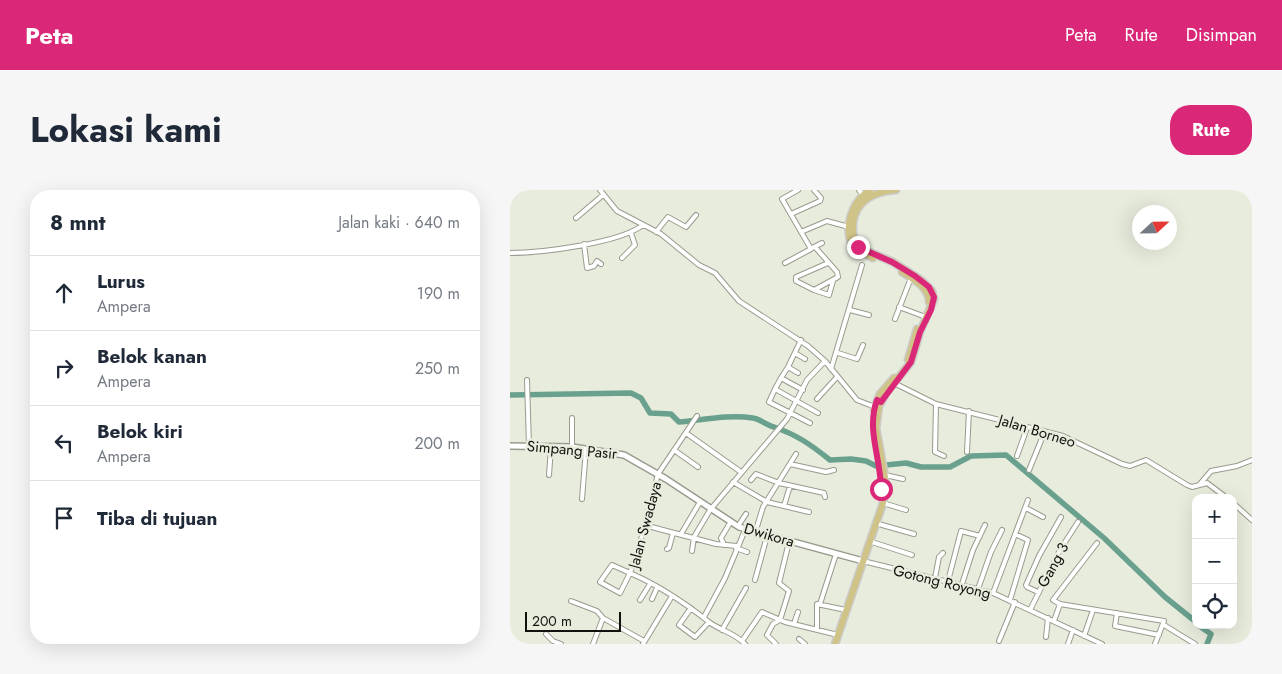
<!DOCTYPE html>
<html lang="id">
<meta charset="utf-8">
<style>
:root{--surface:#fff;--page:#f6f6f7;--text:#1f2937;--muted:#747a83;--line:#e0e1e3;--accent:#db2777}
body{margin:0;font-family:Jost,sans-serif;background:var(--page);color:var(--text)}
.controls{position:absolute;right:15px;bottom:15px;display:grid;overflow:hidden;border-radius:10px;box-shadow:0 5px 20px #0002}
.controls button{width:45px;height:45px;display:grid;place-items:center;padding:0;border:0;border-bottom:1px solid var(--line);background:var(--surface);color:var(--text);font:25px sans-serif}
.compass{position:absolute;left:622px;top:15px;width:45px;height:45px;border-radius:50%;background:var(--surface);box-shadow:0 5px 20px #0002;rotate:68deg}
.scale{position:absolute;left:15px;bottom:12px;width:96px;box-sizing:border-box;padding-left:5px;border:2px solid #11120d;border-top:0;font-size:14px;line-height:18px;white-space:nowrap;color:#11120d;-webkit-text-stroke:4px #e8ecdd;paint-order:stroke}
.stop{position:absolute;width:15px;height:15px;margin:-11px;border:4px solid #db2777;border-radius:50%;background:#fff}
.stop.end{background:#db2777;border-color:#fff;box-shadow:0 1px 5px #0008}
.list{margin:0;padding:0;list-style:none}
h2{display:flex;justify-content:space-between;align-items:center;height:65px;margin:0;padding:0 20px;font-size:21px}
h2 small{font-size:16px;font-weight:400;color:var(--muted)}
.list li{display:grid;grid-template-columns:32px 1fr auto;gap:15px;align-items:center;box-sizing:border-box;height:75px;padding:0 20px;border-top:1px solid var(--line)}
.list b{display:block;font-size:19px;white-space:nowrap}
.list p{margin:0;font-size:16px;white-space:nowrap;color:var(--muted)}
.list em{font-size:16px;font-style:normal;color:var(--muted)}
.icon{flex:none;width:28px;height:28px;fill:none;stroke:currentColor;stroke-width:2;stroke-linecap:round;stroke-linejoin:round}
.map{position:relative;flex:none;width:742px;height:454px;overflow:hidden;border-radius:20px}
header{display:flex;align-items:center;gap:30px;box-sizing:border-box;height:70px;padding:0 25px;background:var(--accent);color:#fff}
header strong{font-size:24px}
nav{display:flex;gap:28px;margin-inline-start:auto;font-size:18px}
.intro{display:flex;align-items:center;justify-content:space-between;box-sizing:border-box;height:120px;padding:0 30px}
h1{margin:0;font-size:35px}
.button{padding:12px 22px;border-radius:20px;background:var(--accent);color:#fff;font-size:18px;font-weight:700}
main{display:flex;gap:30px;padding:0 30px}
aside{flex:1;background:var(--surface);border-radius:20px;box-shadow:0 5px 20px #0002}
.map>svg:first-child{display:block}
</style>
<header>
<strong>Peta</strong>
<nav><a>Peta</a><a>Rute</a><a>Disimpan</a></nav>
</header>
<div class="intro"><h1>Lokasi kami</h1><a class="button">Rute</a></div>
<main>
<aside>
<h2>8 mnt<small>Jalan kaki · 640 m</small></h2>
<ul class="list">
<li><svg class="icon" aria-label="ahead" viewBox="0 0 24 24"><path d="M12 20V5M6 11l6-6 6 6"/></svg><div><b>Lurus</b><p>Ampera</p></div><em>190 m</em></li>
<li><svg class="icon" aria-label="right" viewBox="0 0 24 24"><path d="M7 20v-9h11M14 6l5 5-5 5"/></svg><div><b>Belok kanan</b><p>Ampera</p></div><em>250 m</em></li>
<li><svg class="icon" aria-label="left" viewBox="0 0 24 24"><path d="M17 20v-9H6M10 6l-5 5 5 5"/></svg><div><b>Belok kiri</b><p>Ampera</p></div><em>200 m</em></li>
<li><svg class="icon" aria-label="arrive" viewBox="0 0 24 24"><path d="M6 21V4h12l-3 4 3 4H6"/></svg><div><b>Tiba di tujuan</b></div></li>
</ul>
</aside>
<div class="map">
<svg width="742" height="454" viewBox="0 0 742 454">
<rect width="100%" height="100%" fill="#e8ecdd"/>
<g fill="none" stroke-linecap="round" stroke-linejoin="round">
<path stroke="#6aa18e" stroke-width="5.5" d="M 0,205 L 121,203 L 131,208 L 140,223 L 161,224 L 169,232 C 193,230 219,224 243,228 C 250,229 256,235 264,237 C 287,245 300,254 320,270 L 341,269 L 356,271 L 366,276 L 396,273 L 411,277 L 440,277 L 461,266 L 496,265 L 594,348 L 655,407 L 686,432
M 688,435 L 701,444 L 697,454"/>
<g stroke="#979c8e" stroke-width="6">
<path id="minor" d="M 90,0 L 107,21 L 151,44 L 189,75 L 205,83 L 229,111 L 298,156 L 315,171 L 347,210 L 365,217
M 349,0 L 354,7
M 281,24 L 310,11 L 311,8 L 304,0
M 66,28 L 93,5
M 146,42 L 158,27 L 176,37 L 186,25
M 291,42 L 317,31 L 339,37
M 74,54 L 77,78 L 84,76 L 87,71 L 91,74
M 305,57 L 327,82 L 328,87 L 304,100 L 286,91 L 286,87 L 318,73
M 302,58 L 312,53
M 0,63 C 31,63 110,53 133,35
M 112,68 L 125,55 L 121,43
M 275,73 L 301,59 L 272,9 L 288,0
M 304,100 L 319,105 L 323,91
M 389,117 L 413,126
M 340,120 L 359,125
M 385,129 L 401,88
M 285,163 L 295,169
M 328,163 L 347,169 L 353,155
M 278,177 L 291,150
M 321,179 L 352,75
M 271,188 L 278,177 L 288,183
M 17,190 L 19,256
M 384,193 L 426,214 L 553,246 L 612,274 L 620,276 L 636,270 L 677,295 L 682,297 L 697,293 L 717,308
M 265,199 L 271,188 L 293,200
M 307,209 L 327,187
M 426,214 L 425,262 L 434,266
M 187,226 L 148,284 L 129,357 L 120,383 C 148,395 175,413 199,432 C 211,441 225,443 235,454
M 300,233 L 259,212 L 265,199 L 308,223
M 176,243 L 231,282
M 62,257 L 62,228
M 164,260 L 188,277
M 457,262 L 459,221
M 507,266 L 517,238
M 280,274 L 316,282 L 324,280
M 519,280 L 535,241
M 39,285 L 41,257
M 375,285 L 393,289
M 241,290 L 246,284 L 269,293 L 314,303 L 315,307
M 223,292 L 257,312 L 299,322
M 690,294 L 701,281 L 727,276 L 742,270
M 72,309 L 76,259
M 373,313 L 396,320
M 723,313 L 742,330
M 274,316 L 280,296
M 516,318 L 533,327
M 365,333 L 404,344
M 134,335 L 206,354 L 227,356
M 228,336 L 236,324
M 245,343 L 253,317 L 286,264
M 171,344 L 190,312
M 359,351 L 402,365
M 587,353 L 543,410 L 550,414 L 654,431 L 645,454
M 214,355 L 211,348 L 220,333
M 226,358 L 237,362
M 157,359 L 159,358 L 163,343
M 182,361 L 184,347 L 200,320 L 277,229 L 297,190 L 315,171
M 353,371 L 483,403 L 592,454
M 102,375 L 120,383 L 110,403 L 90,392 Z
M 425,388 L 429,367 L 433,363
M 245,390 L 257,346
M 438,391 L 451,341 L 470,346
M 452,394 L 463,360 L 475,335
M 468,399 L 481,362 L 492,340
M 528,402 L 517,397 L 516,395 L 529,366 L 551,327
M 483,403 L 518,310
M 142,409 L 147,398
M 130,410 L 140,394
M 500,410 L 518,350 L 505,344
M 61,411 L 87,421 L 93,428
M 310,414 L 326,364
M 181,418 L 169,435 L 185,447 L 199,432
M 520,420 L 550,360 L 568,332
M 607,423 L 605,436 L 649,445
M 194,427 L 215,388 L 235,340
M 544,431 L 550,414
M 284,434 L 288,422
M 654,435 L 685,454
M 307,439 L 307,414 L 336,420
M 212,440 L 236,398
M 36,444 L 43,451 L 51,454
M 574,446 L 583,420
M 536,447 L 538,428
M 289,449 L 295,454
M 232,451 L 252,422 L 275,432 L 328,445
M 489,451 L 505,412
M 83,454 L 93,428 L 134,451
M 133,454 L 162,406
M 266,454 L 257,445 L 263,434 L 270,430 L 279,401 L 269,393 L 279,352
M 558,454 L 563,440"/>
</g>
<g stroke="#979c8e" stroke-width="8">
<path id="tertiary" d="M 0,256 L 62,257 L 114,265 L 156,289 L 229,337 L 353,371"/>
</g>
<g stroke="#cbcbca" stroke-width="9">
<path id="primary" d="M 360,0 C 342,11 332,39 344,58 L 363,68
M 392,82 C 403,89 419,97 419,112
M 398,170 L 407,139
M 364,219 L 370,204 L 384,188
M 325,454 L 373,313 L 375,287 L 366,238 L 369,216 L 376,203 L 401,172 L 410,142 L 424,109 L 422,101 L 411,90 L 383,72 L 352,59 L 344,49 C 338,18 356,2 386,0"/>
</g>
<use href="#minor" stroke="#fff" stroke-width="4"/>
<use href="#tertiary" stroke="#fff" stroke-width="5"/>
<use href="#primary" stroke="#d0c388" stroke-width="6"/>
</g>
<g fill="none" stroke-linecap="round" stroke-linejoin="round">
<path stroke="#db2777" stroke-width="6" d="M 348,57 L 382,72 L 405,86 L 419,97 L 424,107 L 421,120 L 410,142 L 401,172 L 371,212 L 367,210 C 356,240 371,268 371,299"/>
</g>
<g text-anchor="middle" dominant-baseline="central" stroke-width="5" stroke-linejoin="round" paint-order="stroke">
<g font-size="15" fill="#11120d" stroke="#e8ecdd">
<text transform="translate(527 241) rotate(17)">Jalan Borneo</text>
<text transform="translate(62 260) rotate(5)">Simpang Pasir</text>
<text transform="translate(135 335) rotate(-75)">Jalan Swadaya</text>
<text transform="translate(259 345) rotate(16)">Dwikora</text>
<text transform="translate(543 375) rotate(-61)">Gang 3</text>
<text transform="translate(432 392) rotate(14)">Gotong Royong</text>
</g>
</g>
</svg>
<div class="controls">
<button>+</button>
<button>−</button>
<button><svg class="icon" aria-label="locate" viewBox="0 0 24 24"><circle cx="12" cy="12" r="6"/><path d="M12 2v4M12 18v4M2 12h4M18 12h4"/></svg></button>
</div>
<svg class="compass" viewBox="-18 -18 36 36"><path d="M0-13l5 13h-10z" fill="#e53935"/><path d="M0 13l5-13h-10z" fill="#747a83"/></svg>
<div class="scale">200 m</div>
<div class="stop" style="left:371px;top:299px"></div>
<div class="stop end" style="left:348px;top:57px"></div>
</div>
</main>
